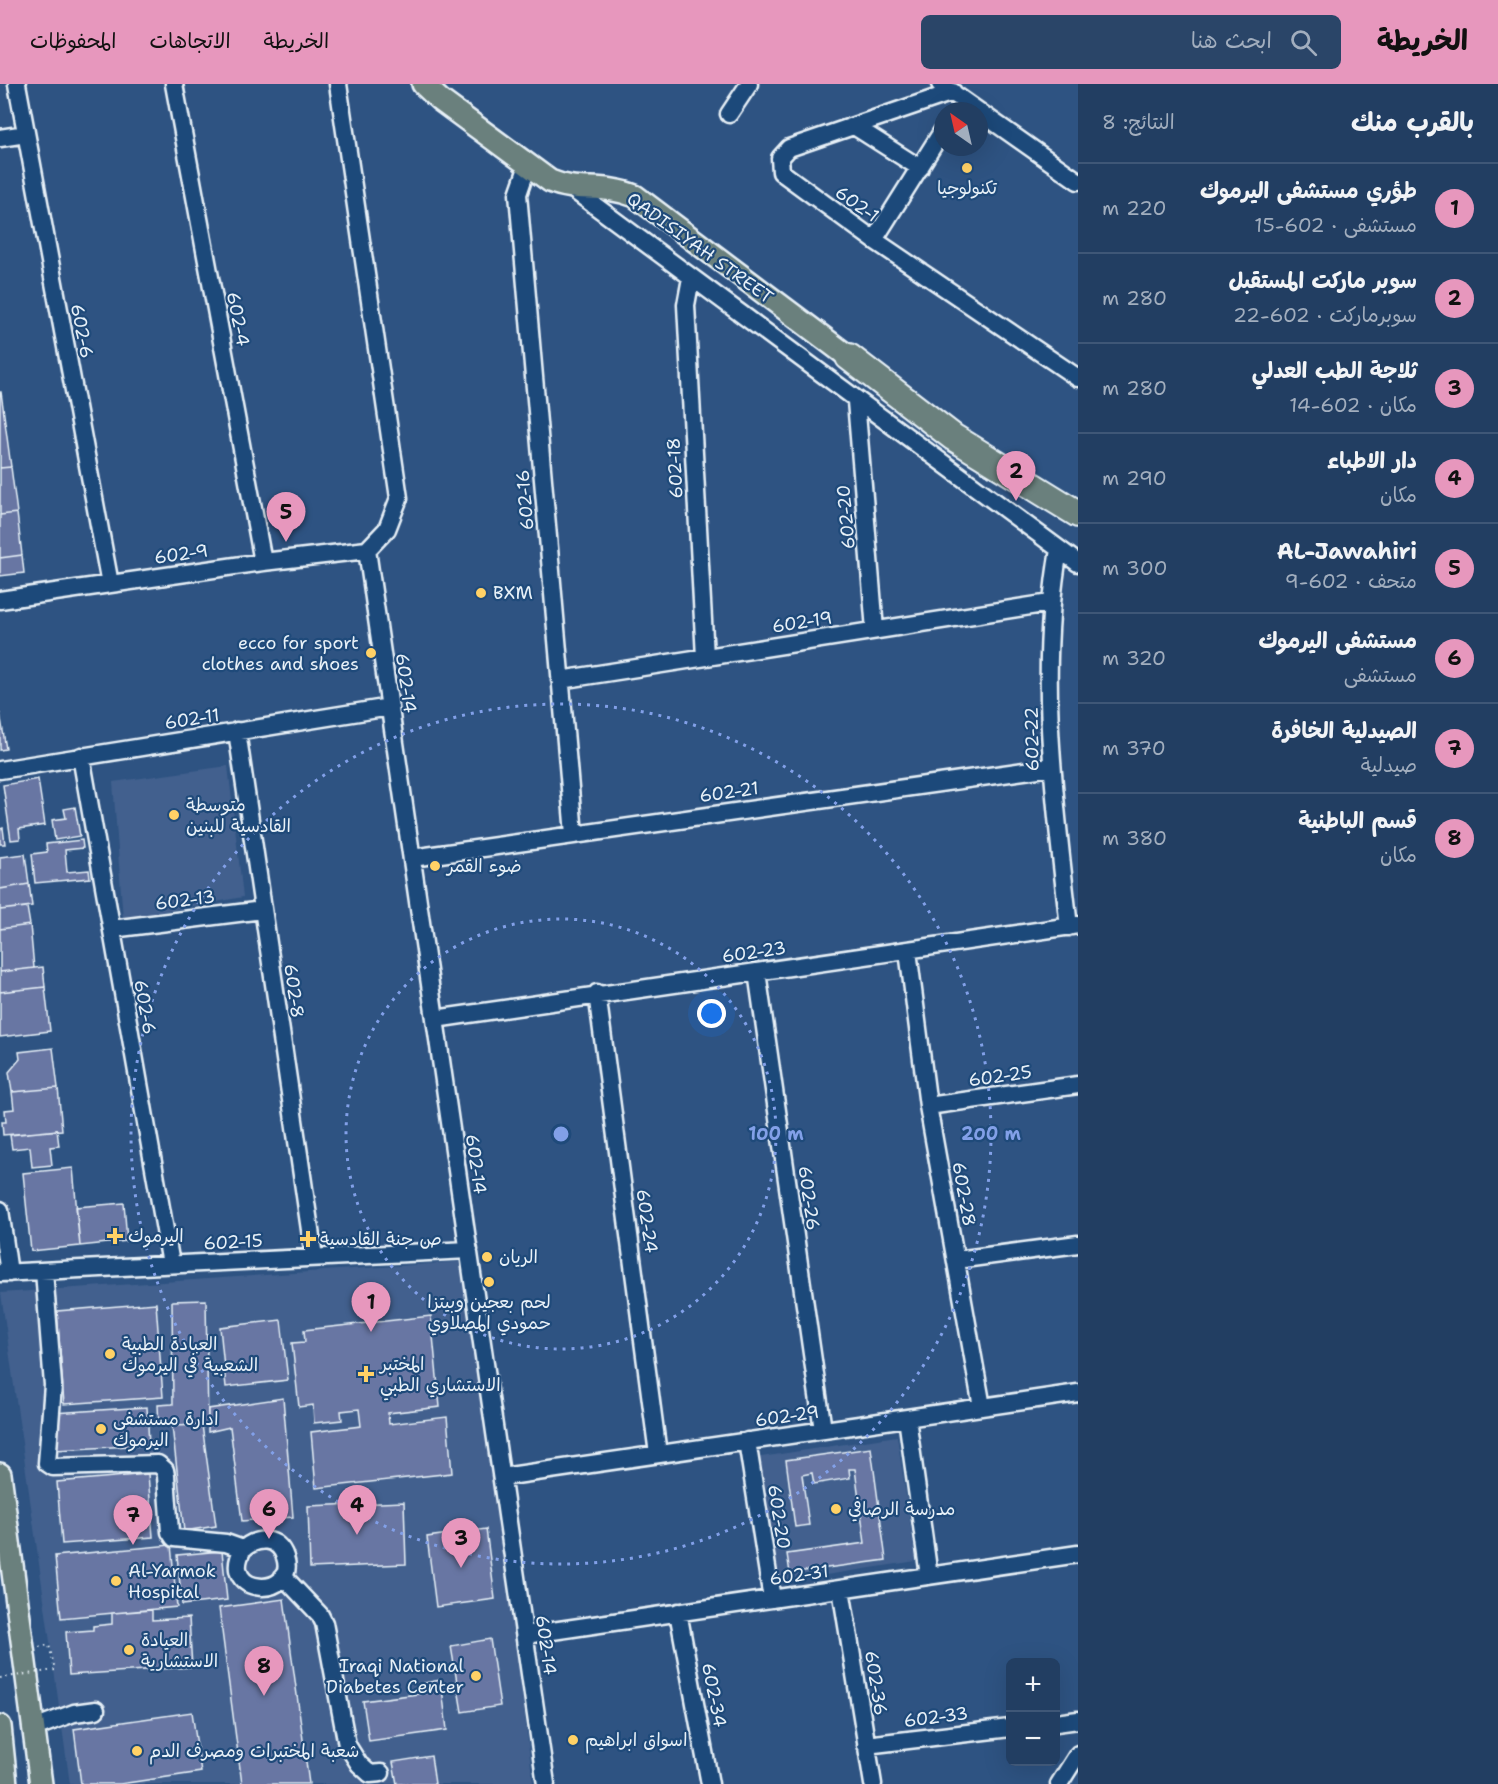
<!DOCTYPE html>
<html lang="ar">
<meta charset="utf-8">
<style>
:root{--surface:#223e62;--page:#2a4568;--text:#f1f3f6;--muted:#a2aebe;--line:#3f5777;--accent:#e797bd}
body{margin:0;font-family:"Shantell Sans","Playpen Sans Arabic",sans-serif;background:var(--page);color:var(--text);direction:rtl}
.controls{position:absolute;right:18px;bottom:18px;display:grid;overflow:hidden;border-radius:9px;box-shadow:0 6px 24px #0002}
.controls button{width:54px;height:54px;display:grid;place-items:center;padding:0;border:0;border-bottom:2px solid var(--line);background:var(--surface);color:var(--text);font:30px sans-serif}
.compass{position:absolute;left:934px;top:18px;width:54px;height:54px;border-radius:50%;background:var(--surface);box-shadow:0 6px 24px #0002;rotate:326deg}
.you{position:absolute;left:712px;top:930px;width:21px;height:21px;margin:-15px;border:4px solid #fff;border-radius:50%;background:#1a73e8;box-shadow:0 0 0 9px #1a73e833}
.badge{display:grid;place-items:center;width:39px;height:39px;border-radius:50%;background:var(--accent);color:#111;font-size:20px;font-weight:700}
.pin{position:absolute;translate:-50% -50px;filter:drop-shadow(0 2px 3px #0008)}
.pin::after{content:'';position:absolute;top:32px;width:21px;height:18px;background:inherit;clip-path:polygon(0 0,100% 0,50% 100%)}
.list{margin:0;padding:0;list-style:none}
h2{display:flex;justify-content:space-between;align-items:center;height:78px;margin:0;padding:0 24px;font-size:26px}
h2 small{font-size:20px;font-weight:400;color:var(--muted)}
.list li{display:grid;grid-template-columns:39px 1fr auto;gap:18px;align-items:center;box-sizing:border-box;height:90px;padding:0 24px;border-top:2px solid var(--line)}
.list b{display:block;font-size:22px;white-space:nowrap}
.list p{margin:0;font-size:20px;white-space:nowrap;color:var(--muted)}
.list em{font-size:20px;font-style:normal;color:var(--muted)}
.icon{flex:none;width:33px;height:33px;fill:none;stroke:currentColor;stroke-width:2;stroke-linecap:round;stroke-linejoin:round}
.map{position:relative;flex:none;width:1078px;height:1700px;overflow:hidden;direction:ltr}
header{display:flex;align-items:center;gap:36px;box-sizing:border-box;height:84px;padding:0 30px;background:var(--accent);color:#111}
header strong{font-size:28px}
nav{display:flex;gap:33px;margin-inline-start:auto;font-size:21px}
.search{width:420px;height:54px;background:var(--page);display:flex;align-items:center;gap:15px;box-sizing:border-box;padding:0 21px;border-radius:9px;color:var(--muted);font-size:22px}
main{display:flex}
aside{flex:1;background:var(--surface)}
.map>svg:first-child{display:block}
</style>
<header>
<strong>الخريطة</strong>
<div class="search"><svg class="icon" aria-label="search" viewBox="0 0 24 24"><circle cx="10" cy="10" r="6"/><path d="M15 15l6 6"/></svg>ابحث هنا</div>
<nav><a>الخريطة</a><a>الاتجاهات</a><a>المحفوظات</a></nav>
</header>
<main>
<aside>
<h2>بالقرب منك<small>النتائج: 8</small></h2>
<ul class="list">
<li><span class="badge">1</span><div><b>طؤري مستشفى اليرموك</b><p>مستشفى · 602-15</p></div><em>220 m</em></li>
<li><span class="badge">2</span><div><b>سوبر ماركت المستقبل</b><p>سوبرماركت · 602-22</p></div><em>280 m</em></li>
<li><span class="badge">3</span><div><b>ثلاجة الطب العدلي</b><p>مكان · 602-14</p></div><em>280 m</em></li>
<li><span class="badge">4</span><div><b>دار الاطباء</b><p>مكان</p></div><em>290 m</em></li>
<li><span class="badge">5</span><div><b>AL-Jawahiri</b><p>متحف · 602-9</p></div><em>300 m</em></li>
<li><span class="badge">6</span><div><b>مستشفى اليرموك</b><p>مستشفى</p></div><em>320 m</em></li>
<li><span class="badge">7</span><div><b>الصيدلية الخافرة</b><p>صيدلية</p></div><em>370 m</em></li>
<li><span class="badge">8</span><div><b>قسم الباطنية</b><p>مكان</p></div><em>380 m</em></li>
</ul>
</aside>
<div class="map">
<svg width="1078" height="1700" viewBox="0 0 1078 1700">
<rect width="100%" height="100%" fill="#2e5382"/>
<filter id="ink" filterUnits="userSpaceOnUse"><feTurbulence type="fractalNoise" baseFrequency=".0167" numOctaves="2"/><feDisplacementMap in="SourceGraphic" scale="12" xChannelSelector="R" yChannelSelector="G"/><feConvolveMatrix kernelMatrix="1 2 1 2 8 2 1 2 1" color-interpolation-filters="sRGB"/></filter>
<g filter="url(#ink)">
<path fill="#42618e" d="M 228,682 L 243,813 L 123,835 L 113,698 Z
M 471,1177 L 533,1700 L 70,1700 L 1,1209 Z
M 897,1352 L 916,1477 L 774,1499 L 755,1374 Z"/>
<path fill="#6876a3" stroke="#e8f1f8" stroke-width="1.5" d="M 1,308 L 11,383 L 0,384 L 0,308 Z
M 11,383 L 17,429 L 0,431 L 0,384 Z
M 17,429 L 22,471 L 0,474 L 0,431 Z
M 22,471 L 24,489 L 0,492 L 0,474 Z
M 0,629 L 6,665 L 0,666 Z
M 38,695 L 45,741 L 19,745 L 20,755 L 11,756 L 3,701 Z
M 75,723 L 80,752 L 55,756 L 52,736 L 66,734 L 64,725 Z
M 3,744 L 5,760 L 0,760 L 0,745 Z
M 82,756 L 83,764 L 65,766 L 67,788 L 89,786 L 90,794 L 35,799 L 32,770 L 47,768 L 46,760 Z
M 25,770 L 29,800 L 0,805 L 0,773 Z
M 29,800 L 32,822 L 0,826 L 0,805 Z
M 27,823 L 30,841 L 0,845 L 0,826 Z
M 30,841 L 34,884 L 0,888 L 0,845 Z
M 43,883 L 45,903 L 0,908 L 0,888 Z
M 45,903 L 50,947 L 0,953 L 0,908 Z
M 53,964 L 58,1004 L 12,1008 L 9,988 L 20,975 L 19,968 Z
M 58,1004 L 62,1046 L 3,1051 L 2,1038 L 6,1038 L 5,1026 L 14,1025 L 12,1008 Z
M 57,1046 L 59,1062 L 50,1063 L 52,1081 L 32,1083 L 30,1063 L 12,1065 L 10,1051 Z
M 73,1084 L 80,1162 L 31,1167 L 23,1089 Z
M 124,1119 L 127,1157 L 80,1162 L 76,1123 Z
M 206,1216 L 208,1341 L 159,1342 L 158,1321 L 173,1320 L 172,1217 Z
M 156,1219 L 163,1313 L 64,1320 L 57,1227 Z
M 431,1232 L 440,1323 L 388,1329 L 389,1340 L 447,1333 L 452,1389 L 316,1404 L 311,1348 L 361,1342 L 359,1325 L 341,1327 L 342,1336 L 314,1339 L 313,1321 L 299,1323 L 292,1259 L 305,1258 L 304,1246 Z
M 281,1236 L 288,1296 L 226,1303 L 220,1243 Z
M 283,1314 L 293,1433 L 242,1437 L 230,1343 L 208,1348 L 208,1325 Z
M 147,1323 L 149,1361 L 55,1366 L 53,1329 Z
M 202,1341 L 216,1442 L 184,1447 L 172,1342 Z
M 871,1364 L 886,1476 L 790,1489 L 787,1470 L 865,1459 L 855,1385 L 849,1385 L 850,1394 L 814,1400 L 812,1389 L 802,1391 L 809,1441 L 795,1443 L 786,1376 Z
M 148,1390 L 153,1453 L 62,1460 L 57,1398 Z
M 404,1418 L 406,1480 L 310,1484 L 308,1422 Z
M 486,1445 L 495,1515 L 436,1523 L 427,1453 Z
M 171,1461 L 177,1523 L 61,1534 L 55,1472 Z
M 222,1467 L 227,1516 L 182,1521 L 177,1471 Z
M 284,1515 L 309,1700 L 242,1700 L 219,1524 Z
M 152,1526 L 152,1536 L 189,1534 L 192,1583 L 69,1591 L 66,1548 L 93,1546 L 93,1542 L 112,1540 L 112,1529 Z
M 490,1555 L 500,1622 L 462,1628 L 451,1562 Z
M 441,1596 L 447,1646 L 369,1657 L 363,1617 L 425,1609 L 424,1599 Z
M 192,1628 L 201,1688 L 120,1700 L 81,1700 L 74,1645 Z
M 431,1672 L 435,1700 L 397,1700 L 393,1678 Z"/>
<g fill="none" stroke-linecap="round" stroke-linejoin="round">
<g stroke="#e8f1f8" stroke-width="21">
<path id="minor" d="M 17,0 L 110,500
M 174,0 L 263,478
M 338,0 L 399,414 L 387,445 L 367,466
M 940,0 L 1078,97
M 953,8 L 789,64 L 780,74 L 781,88 L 874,156 L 1078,294
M 729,30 L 749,0
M 854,42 L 920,84
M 0,54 L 26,50
M 528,81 L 518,110 L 574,750
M 571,104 L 1078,479
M 874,156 L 943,46
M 691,194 L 686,221 L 705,573
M 856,317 L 875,546
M 367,466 L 546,1700
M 1059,466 C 1037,590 1055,719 1069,843
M 0,516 L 263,478 L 367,466
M 560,596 L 1050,519
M 237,647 L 314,1173
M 81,672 L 171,1180
M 0,686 L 390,623
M 412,774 L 1052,683
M 112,845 L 263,826
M 908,867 L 928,1022 L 982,1323
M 757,888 L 823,1346
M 597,909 L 658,1370
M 435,935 L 1078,841
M 928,1022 L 1078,1001
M 0,1126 L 9,1189
M 956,1176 L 1078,1160
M 44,1187 L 53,1301 L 47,1379 L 53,1383 L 158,1380 L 165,1386 L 166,1392 L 170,1448 L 174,1454 L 226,1459 L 243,1465 C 257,1453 278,1452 285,1473 C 299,1515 217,1513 243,1465
M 0,1189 L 469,1166
M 907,1334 L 929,1492
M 747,1357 L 772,1515
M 502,1393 L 1078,1309
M 283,1492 L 320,1531 L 324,1539 L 347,1661 L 359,1680 L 370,1690 L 381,1689
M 841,1505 L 873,1700
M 678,1528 L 710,1700
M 525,1551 L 1078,1470
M 1056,1639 L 1078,1636
M 34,1644 L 74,1629 L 96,1626
M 866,1661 L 1010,1644
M 1059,1700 L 1078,1670"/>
</g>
<g stroke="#e8f1f8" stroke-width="26">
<path id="major" d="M 423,0 L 440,16 L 550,97 C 578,109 604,99 635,112 L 849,273
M 0,1390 L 41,1700
M 0,1642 L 6,1700"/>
</g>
<g stroke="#e8f1f8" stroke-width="30">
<path id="highway" d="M 849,273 L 953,353 L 1078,430"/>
</g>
<path stroke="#e8f1f8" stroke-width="2" stroke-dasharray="1.5 4.5" stroke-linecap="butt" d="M 39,1563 L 49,1561 L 55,1586"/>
<use href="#minor" stroke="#1f4a7a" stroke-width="16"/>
<use href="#major" stroke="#6a807d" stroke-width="21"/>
<use href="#highway" stroke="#6a807d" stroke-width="26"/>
<path stroke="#e8f1f8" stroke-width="2" stroke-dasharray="1.5 4.5" stroke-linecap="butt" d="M 0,1594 L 55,1586"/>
</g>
</g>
<g fill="none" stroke="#82a0e8" stroke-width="3" stroke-dasharray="3 6">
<circle cx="561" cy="1050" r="215"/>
<circle cx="561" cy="1050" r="430"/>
</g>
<g fill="#ffd166" stroke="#1f4a7a" stroke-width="2">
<circle cx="967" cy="84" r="6"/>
<circle cx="481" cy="509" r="6"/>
<circle cx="371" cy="569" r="6"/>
<circle cx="174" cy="731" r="6"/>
<circle cx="435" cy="782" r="6"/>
<path d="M112 1143h6v6h6v6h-6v6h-6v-6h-6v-6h6z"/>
<path d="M305 1146h6v6h6v6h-6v6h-6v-6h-6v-6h6z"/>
<circle cx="487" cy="1173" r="6"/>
<circle cx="489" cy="1198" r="6"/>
<circle cx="110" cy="1270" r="6"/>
<path d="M363 1281h6v6h6v6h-6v6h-6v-6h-6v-6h6z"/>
<circle cx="101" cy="1345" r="6"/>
<circle cx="836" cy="1425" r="6"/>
<circle cx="116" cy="1497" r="6"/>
<circle cx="129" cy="1566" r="6"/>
<circle cx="476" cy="1592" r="6"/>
<circle cx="573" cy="1656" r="6"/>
<circle cx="137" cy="1667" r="6"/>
</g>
<g text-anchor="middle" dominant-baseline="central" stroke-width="4.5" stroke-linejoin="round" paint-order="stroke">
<g font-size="18" fill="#e8f1f8" stroke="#1f4a7a" text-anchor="start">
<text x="967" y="104" text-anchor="middle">تكنولوجيا</text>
<text x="493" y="509">BXM</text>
<text x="359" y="559" text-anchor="end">ecco for sport<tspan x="359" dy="21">clothes and shoes</tspan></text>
<text x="186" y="721">متوسطة<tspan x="186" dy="21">القادسية للبنين</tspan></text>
<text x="447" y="782">ضوء القمر</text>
<text x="128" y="1152">اليرموك</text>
<text x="320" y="1155">ص جنة القادسية</text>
<text x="499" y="1173">الريان</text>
<text x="489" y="1218" text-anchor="middle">لحم بعجين وبيتزا<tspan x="489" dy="21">حمودي المصلاوي</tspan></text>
<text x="122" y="1260">العيادة الطبية<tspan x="122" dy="21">الشعبية في اليرموك</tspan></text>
<text x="380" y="1280">المختبر<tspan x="380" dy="21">الاستشاري الطبي</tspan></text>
<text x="113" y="1335">ادارة مستشفى<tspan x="113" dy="21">اليرموك</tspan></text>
<text x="848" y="1425">مدرسة الرصافي</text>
<text x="128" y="1487">Al-Yarmok<tspan x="128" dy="21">Hospital</tspan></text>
<text x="141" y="1556">العيادة<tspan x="141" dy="21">الاستشارية</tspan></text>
<text x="464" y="1582" text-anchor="end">Iraqi National<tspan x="464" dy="21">Diabetes Center</tspan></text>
<text x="585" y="1656">اسواق ابراهيم</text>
<text x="149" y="1667">شعبة المختبرات ومصرف الدم</text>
</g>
<g font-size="18" fill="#e8f1f8" stroke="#1f4a7a">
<text transform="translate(857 120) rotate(35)">602-1</text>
<text transform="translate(700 164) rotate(36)">QADISIYAH STREET</text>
<text transform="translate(238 235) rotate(79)">602-4</text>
<text transform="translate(82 247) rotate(79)">602-6</text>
<text transform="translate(675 384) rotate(-93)">602-18</text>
<text transform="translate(525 416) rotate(-95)">602-16</text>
<text transform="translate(846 433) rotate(-95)">602-20</text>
<text transform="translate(181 470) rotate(-8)">602-9</text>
<text transform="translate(802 538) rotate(-9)">602-19</text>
<text transform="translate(406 599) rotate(82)">602-14</text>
<text transform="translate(192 635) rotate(-9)">602-11</text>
<text transform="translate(1032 655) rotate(-91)">602-22</text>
<text transform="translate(729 708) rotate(-8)">602-21</text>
<text transform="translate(185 816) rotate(-7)">602-13</text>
<text transform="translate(754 868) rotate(-8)">602-23</text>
<text transform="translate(294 907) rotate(82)">602-8</text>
<text transform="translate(145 923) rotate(80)">602-6</text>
<text transform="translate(1000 992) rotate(-8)">602-25</text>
<text transform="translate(476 1080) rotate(82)">602-14</text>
<text transform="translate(964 1110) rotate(80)">602-28</text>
<text transform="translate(809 1114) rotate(82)">602-26</text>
<text transform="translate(647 1137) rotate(82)">602-24</text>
<text transform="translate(233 1158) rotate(-3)">602-15</text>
<text transform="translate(787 1332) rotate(-8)">602-29</text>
<text transform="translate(779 1433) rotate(81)">602-20</text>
<text transform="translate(799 1491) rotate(-8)">602-31</text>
<text transform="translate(546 1561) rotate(82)">602-14</text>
<text transform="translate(876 1599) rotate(81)">602-36</text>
<text transform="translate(714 1611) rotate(79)">602-34</text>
<text transform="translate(936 1633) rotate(-7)">602-33</text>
</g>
</g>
<circle cx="561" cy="1050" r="9" fill="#82a0e8" stroke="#1f4a7a" stroke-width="3"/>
<g font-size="18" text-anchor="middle" font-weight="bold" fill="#82a0e8" stroke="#1f4a7a" stroke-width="4.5" stroke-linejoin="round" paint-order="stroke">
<text x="776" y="1056">100 m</text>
<text x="991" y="1056">200 m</text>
</g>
</svg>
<div class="controls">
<button>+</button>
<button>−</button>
</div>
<svg class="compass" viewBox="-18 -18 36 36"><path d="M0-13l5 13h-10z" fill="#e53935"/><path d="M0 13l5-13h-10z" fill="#a2aebe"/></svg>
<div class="you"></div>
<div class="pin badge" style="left:371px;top:1248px">1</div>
<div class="pin badge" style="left:1016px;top:417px">2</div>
<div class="pin badge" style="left:461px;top:1484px">3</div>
<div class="pin badge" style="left:357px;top:1451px">4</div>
<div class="pin badge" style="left:286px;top:458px">5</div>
<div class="pin badge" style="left:269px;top:1455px">6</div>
<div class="pin badge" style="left:133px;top:1461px">7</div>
<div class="pin badge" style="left:264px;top:1612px">8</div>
</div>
</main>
